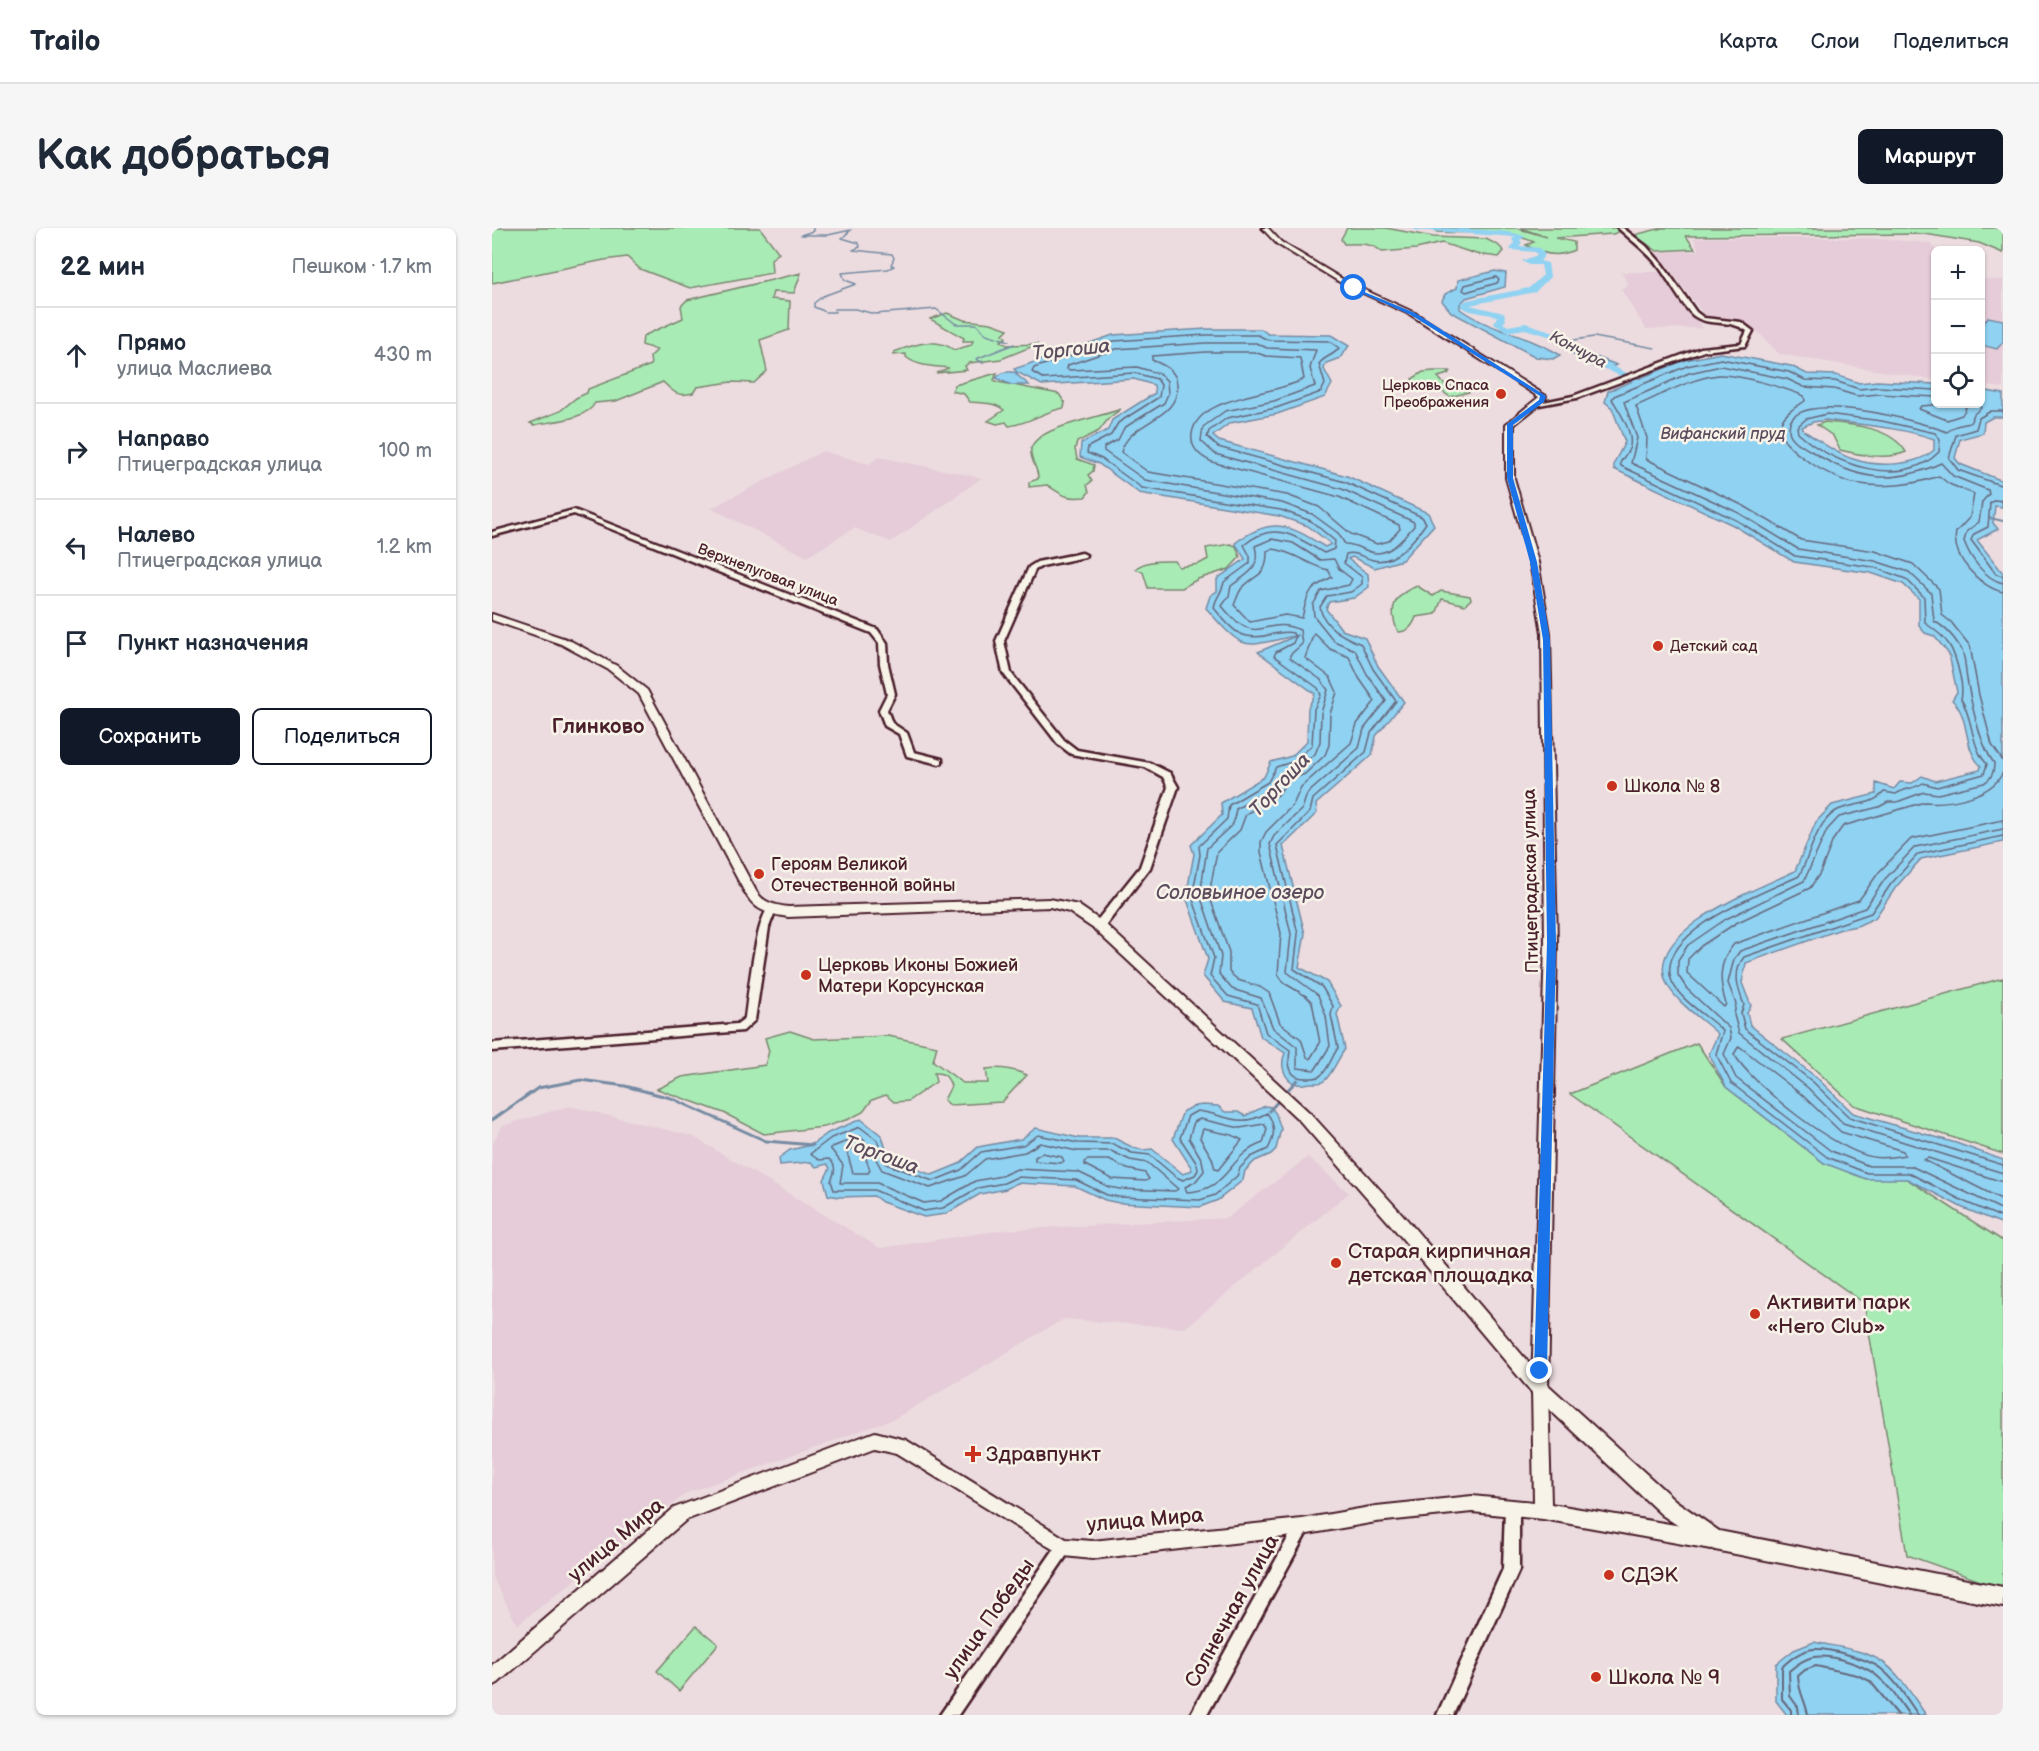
<!DOCTYPE html>
<html lang="ru">
<meta charset="utf-8">
<style>
:root{--surface:#fff;--page:#f6f6f7;--text:#1f2937;--muted:#747a83;--line:#e0e1e3;--accent:#111827}
body{margin:0;font-family:"Balsamiq Sans",sans-serif;background:var(--page);color:var(--text)}
.controls{position:absolute;right:18px;top:18px;display:grid;overflow:hidden;border-radius:9px;box-shadow:0 2px 4px #0004}
.controls button{width:54px;height:54px;display:grid;place-items:center;padding:0;border:0;border-bottom:2px solid var(--line);background:var(--surface);color:var(--text);font:30px sans-serif}
.stop{position:absolute;width:18px;height:18px;margin:-14px;border:4px solid #1a73e8;border-radius:50%;background:#fff}
.stop.end{background:#1a73e8;border-color:#fff;box-shadow:0 2px 6px #0008}
.list{margin:0;padding:0;list-style:none}
h2{display:flex;justify-content:space-between;align-items:center;height:78px;margin:0;padding:0 24px;font-size:26px}
h2 small{font-size:20px;font-weight:400;color:var(--muted)}
.list li{display:grid;grid-template-columns:39px 1fr auto;gap:18px;align-items:center;box-sizing:border-box;height:96px;padding:0 24px;border-top:2px solid var(--line)}
.list b{display:block;font-size:22px;white-space:nowrap}
.list p{margin:0;font-size:20px;white-space:nowrap;color:var(--muted)}
.list em{font-size:20px;font-style:normal;color:var(--muted)}
.actions{display:flex;gap:12px;padding:18px 24px}
.actions a{flex:1;padding:14px 0;border:2px solid var(--accent);border-radius:9px;text-align:center;font-size:21px;color:var(--accent)}
.actions .main{background:var(--accent);color:#fff}
.icon{flex:none;width:33px;height:33px;fill:none;stroke:currentColor;stroke-width:2;stroke-linecap:round;stroke-linejoin:round}
.map{position:relative;flex:none;width:1511px;height:1487px;overflow:hidden;border-radius:9px}
header{display:flex;align-items:center;gap:36px;box-sizing:border-box;height:84px;padding:0 30px;background:var(--surface);border-bottom:2px solid var(--line)}
header strong{font-size:28px}
nav{display:flex;gap:33px;margin-inline-start:auto;font-size:21px}
.intro{display:flex;align-items:center;justify-content:space-between;box-sizing:border-box;height:144px;padding:0 36px}
h1{margin:0;font-size:42px}
.button{padding:15px 27px;border-radius:9px;background:var(--accent);color:#fff;font-size:21px;font-weight:700}
main{display:flex;gap:36px;padding:0 36px}
aside{flex:1;background:var(--surface);border-radius:9px;box-shadow:0 2px 4px #0004}
.map>svg:first-child{display:block}
</style>
<header>
<strong>Trailo</strong>
<nav><a>Карта</a><a>Слои</a><a>Поделиться</a></nav>
</header>
<div class="intro"><h1>Как добраться</h1><a class="button">Маршрут</a></div>
<main>
<aside>
<h2>22 мин<small>Пешком · 1.7 km</small></h2>
<ul class="list">
<li><svg class="icon" aria-label="ahead" viewBox="0 0 24 24"><path d="M12 20V5M6 11l6-6 6 6"/></svg><div><b>Прямо</b><p>улица Маслиева</p></div><em>430 m</em></li>
<li><svg class="icon" aria-label="right" viewBox="0 0 24 24"><path d="M7 20v-9h11M14 6l5 5-5 5"/></svg><div><b>Направо</b><p>Птицеградская улица</p></div><em>100 m</em></li>
<li><svg class="icon" aria-label="left" viewBox="0 0 24 24"><path d="M17 20v-9H6M10 6l-5 5 5 5"/></svg><div><b>Налево</b><p>Птицеградская улица</p></div><em>1.2 km</em></li>
<li><svg class="icon" aria-label="arrive" viewBox="0 0 24 24"><path d="M6 21V4h12l-3 4 3 4H6"/></svg><div><b>Пункт назначения</b></div></li>
</ul>
<div class="actions"><a class="main">Сохранить</a><a>Поделиться</a></div>
</aside>
<div class="map">
<svg width="1511" height="1487" viewBox="0 0 1511 1487">
<rect width="100%" height="100%" fill="#ecdcdf"/>
<filter id="ink" filterUnits="userSpaceOnUse"><feTurbulence type="fractalNoise" baseFrequency=".0167" numOctaves="2"/><feDisplacementMap in="SourceGraphic" scale="12" xChannelSelector="R" yChannelSelector="G"/><feConvolveMatrix kernelMatrix="1 2 1 2 8 2 1 2 1" color-interpolation-filters="sRGB"/></filter>
<g filter="url(#ink)">
<path fill="#e5ccd8" d="M 1202,10 L 1375,10 L 1438,15 L 1444,22 L 1443,152 L 1287,126 L 1264,102 L 1247,92 L 1214,89 L 1164,24 L 1207,23 Z
M 1129,44 L 1171,44 L 1211,100 L 1154,101 L 1128,60 L 1135,60 L 1133,57 L 1137,57 Z
M 1489,51 L 1511,52 L 1511,160 L 1489,157 Z
M 331,223 L 377,236 L 387,229 L 490,250 L 399,314 L 362,300 L 315,329 L 219,280 Z
M 78,878 L 200,908 L 388,1020 L 511,1002 L 735,990 L 816,929 L 857,965 L 693,1100 L 572,1091 L 402,1191 L 195,1265 L 25,1397 L 0,1348 L 0,917 L 10,898 Z"/>
<path fill="#a9ebb5" stroke="#7a8570" stroke-width="1.5" d="M 0,0 L 268,0 L 287,25 L 279,31 L 280,45 L 198,60 L 148,41 L 135,29 L 112,32 L 0,55 Z
M 855,0 L 894,0 L 941,9 L 994,11 L 1006,17 L 1012,23 L 1007,29 L 984,26 L 950,15 L 924,21 L 890,24 C 880,14 865,16 852,16 L 849,11 Z
M 939,0 L 1024,0 L 1055,9 L 1028,0 L 1137,0 L 1121,6 L 1063,10 L 1082,14 L 1082,22 C 1066,30 1049,26 1034,17 L 1042,14 C 1011,1 978,6 945,4 Z
M 1170,0 L 1511,0 L 1511,25 L 1487,15 L 1433,6 L 1194,8 L 1203,21 L 1165,23 L 1142,7 Z
M 309,45 L 302,65 L 281,64 L 279,71 L 298,73 L 297,102 L 268,112 L 275,143 L 262,155 L 239,154 L 205,159 L 201,165 C 186,169 182,165 171,154 L 124,173 L 103,175 C 94,192 60,193 42,197 L 38,195 L 68,183 L 84,170 L 95,165 L 96,161 L 159,137 L 158,129 L 165,122 L 150,117 L 151,108 L 191,90 L 189,78 L 195,72 Z
M 455,85 L 472,92 L 499,95 L 516,101 L 511,106 L 514,110 L 509,113 L 515,117 L 546,116 L 509,131 L 477,135 L 473,138 L 475,142 L 444,145 L 457,140 C 442,138 426,139 414,129 L 414,126 L 401,127 L 402,124 C 421,117 444,108 462,122 L 479,117 L 481,113 L 471,113 L 472,110 L 438,91 Z
M 942,143 L 958,143 L 956,146 L 946,149 L 952,156 L 977,164 L 958,169 L 945,160 L 941,163 L 934,162 L 932,159 L 921,153 L 920,151 L 931,144 Z
M 505,145 L 502,152 L 506,154 L 567,166 L 573,175 L 572,180 C 553,183 538,195 517,198 L 514,194 L 505,196 L 496,193 L 512,182 C 503,174 490,175 478,174 L 472,166 L 460,163 L 463,157 Z
M 629,181 L 617,190 L 607,203 L 585,214 L 583,221 L 585,231 L 602,237 L 601,243 L 596,247 L 600,253 L 595,257 L 597,264 L 593,269 C 573,271 571,267 555,257 L 537,259 L 537,254 L 546,251 C 547,241 537,231 539,221 C 543,199 610,189 629,181 Z
M 1333,194 C 1360,196 1399,199 1414,224 C 1397,232 1366,227 1348,222 L 1341,208 L 1325,197 Z
M 738,316 L 744,318 L 748,329 L 737,341 L 706,351 L 690,360 L 656,360 L 651,344 L 643,341 C 653,332 669,333 683,333 L 687,339 L 707,336 L 716,331 L 714,320 Z
M 925,358 L 941,368 L 949,363 L 978,368 L 979,371 L 973,377 L 950,371 L 944,386 L 924,389 C 921,398 915,404 906,404 C 896,381 901,367 925,358 Z
M 1511,750 L 1511,926 L 1362,877 L 1290,811 Z
M 298,803 L 322,811 L 396,808 L 445,818 L 441,833 L 471,855 L 496,855 L 494,841 C 509,839 521,841 535,847 L 510,874 L 458,877 L 452,872 L 459,858 C 456,849 452,844 442,845 L 444,854 L 416,873 L 402,874 L 394,867 L 380,872 L 371,884 L 357,891 L 332,899 L 272,906 L 232,885 L 165,861 L 190,849 L 273,837 L 277,823 L 273,810 Z
M 1205,815 L 1234,859 L 1332,935 L 1415,951 L 1511,1013 L 1511,1361 L 1415,1327 L 1372,1075 L 1078,866 Z
M 204,1398 L 226,1416 L 187,1463 L 165,1443 Z"/>
<path fill="#90d2f2" stroke="#748aa2" stroke-width="1.5" fill-rule="evenodd" d="M 1003,43 L 1014,45 L 1013,59 L 974,70 L 968,76 L 968,81 C 998,103 1037,107 1068,127 L 1061,131 L 1044,129 L 959,84 L 950,73 L 953,66 L 965,60 L 966,52 Z
M 1496,89 L 1511,92 L 1511,114 L 1505,121 L 1489,117 L 1489,99 Z
M 714,101 L 769,101 L 776,106 L 839,107 L 857,118 L 848,130 L 834,135 L 832,141 L 840,156 L 833,169 L 785,186 L 738,195 L 721,208 L 727,213 L 855,248 L 936,285 L 942,297 L 910,332 L 883,340 L 860,329 L 856,331 L 876,346 L 877,359 L 862,370 L 837,374 L 834,381 L 850,402 L 873,410 L 886,438 L 912,474 L 884,508 L 880,527 L 824,576 L 825,585 L 791,618 L 813,706 L 807,739 L 835,754 L 849,778 L 845,786 L 853,821 C 847,829 839,848 832,853 C 828,856 824,855 819,855 C 814,855 810,857 805,856 C 791,852 788,836 793,825 L 769,809 L 760,780 L 733,774 L 711,748 L 716,731 L 694,669 L 702,626 L 699,617 L 730,587 L 729,575 L 772,549 L 779,534 L 800,528 L 815,513 L 816,480 L 823,466 L 766,424 L 806,407 C 750,419 754,426 714,380 L 718,368 L 725,363 L 725,351 L 753,331 L 743,315 C 780,288 796,296 833,319 L 839,316 L 816,298 L 787,288 L 647,265 L 607,236 L 588,229 L 589,215 L 616,202 L 620,192 L 663,165 L 662,157 L 642,151 L 550,157 L 527,145 L 524,146 L 537,157 L 519,157 L 504,150 C 513,141 516,145 525,144 L 522,141 L 621,107 Z
M 1075,113 L 1081,114 L 1091,124 L 1125,137 C 1105,145 1080,133 1075,113 Z
M 1229,125 L 1299,138 L 1315,146 L 1344,147 L 1367,155 L 1385,153 L 1443,156 L 1444,176 L 1488,176 L 1489,162 L 1511,166 L 1511,189 L 1501,189 L 1492,194 L 1491,205 L 1468,211 L 1463,230 L 1468,236 L 1511,253 L 1511,270 L 1508,273 L 1511,279 L 1503,278 L 1501,295 L 1506,301 L 1485,312 L 1511,345 L 1511,614 L 1429,631 L 1404,659 L 1383,690 L 1365,698 L 1349,701 L 1254,735 L 1250,755 L 1259,778 L 1255,785 L 1258,797 L 1325,850 L 1361,885 L 1464,915 L 1511,932 L 1511,996 L 1471,980 L 1415,951 L 1374,951 L 1332,935 L 1234,859 L 1217,826 L 1226,806 C 1210,791 1183,774 1174,754 C 1152,701 1269,660 1303,643 L 1324,594 L 1340,577 L 1384,566 L 1384,555 L 1402,561 L 1408,554 L 1420,555 L 1430,548 L 1443,553 L 1488,542 L 1489,538 C 1470,520 1479,489 1460,472 L 1465,464 L 1457,426 L 1442,408 L 1433,405 L 1427,398 L 1427,371 L 1411,356 L 1379,345 L 1302,334 L 1241,297 L 1122,241 L 1122,235 L 1133,214 L 1120,180 L 1113,174 L 1116,163 L 1193,132 ZM 1334,192 C 1370,197 1407,199 1442,211 L 1442,222 C 1423,239 1384,239 1361,231 C 1344,226 1328,213 1312,203 L 1310,199 L 1321,194 Z
M 711,877 L 726,878 L 733,884 L 746,884 L 753,888 L 773,878 L 779,879 L 784,886 L 789,901 L 784,921 L 779,926 L 763,933 L 753,943 L 751,952 L 726,972 L 708,979 L 627,975 L 613,972 L 583,958 L 525,955 L 514,961 L 488,966 L 454,986 L 432,989 L 390,974 L 382,968 L 347,969 L 336,967 L 332,952 L 338,940 L 335,936 L 324,939 L 319,934 L 288,937 L 287,930 L 298,922 L 319,917 L 336,905 L 369,891 L 390,908 L 397,931 L 440,947 L 467,936 L 486,919 L 529,911 L 544,900 L 587,910 L 622,910 L 642,920 L 651,922 L 660,921 L 691,946 L 700,942 L 699,939 L 681,911 L 691,883 L 703,878 Z
M 1322,1414 C 1344,1419 1370,1421 1389,1433 C 1408,1445 1421,1469 1434,1487 L 1295,1487 L 1284,1473 L 1284,1436 L 1302,1422 Z"/>
<g fill="none" stroke-linecap="round" stroke-linejoin="round">
<path stroke="#66677b" stroke-width="1.5" d="M 1004,49 L 1007,52 L 1005,55 L 974,64 L 971,62 L 973,57 Z
M 714,107 L 766,107 L 776,112 L 837,113 L 847,120 C 842,128 832,128 827,136 L 833,156 L 829,164 L 784,180 L 735,190 L 717,203 L 715,209 L 726,219 L 853,254 L 930,289 L 934,295 C 923,311 904,337 881,332 C 871,330 865,323 854,326 L 852,335 L 870,349 L 870,356 L 859,364 L 835,368 L 828,379 C 831,399 852,409 869,416 L 881,441 L 904,473 L 879,505 L 874,524 L 821,571 L 818,584 L 785,617 L 806,706 L 802,741 L 830,759 L 841,778 L 839,787 L 846,820 C 840,828 836,843 828,848 C 823,851 818,850 813,850 C 796,850 796,836 798,822 L 774,805 L 765,776 L 736,768 L 718,748 L 722,730 L 700,669 L 708,627 L 707,618 L 735,591 L 737,577 L 776,554 L 784,539 L 803,533 L 820,517 L 822,481 L 829,467 L 826,460 L 782,428 L 784,424 L 801,415 L 803,410 L 801,405 C 793,403 785,405 777,407 C 748,414 739,401 722,380 C 723,370 730,365 732,354 L 758,335 L 758,328 L 752,317 C 782,291 804,309 832,325 L 842,321 L 843,313 L 819,293 L 789,282 L 650,260 L 610,231 L 595,225 L 596,219 L 619,207 L 626,195 L 667,169 L 669,157 L 665,151 L 642,145 L 552,151 L 540,144 L 542,140 L 622,113 Z
M 714,115 L 764,115 L 775,120 L 824,122 L 818,140 L 823,158 L 782,173 L 733,183 L 711,199 L 709,213 L 723,226 L 850,261 L 922,294 L 922,298 C 912,309 901,325 885,325 C 874,325 866,316 853,316 L 846,305 L 820,286 L 790,275 L 653,252 L 612,223 L 612,219 L 626,212 L 632,200 L 672,175 L 676,166 L 675,153 L 668,146 L 645,139 L 578,142 L 575,141 L 576,137 L 624,121 Z
M 714,124 L 762,124 L 774,128 L 808,130 L 812,151 C 782,168 705,167 700,206 C 698,220 709,229 720,234 L 847,269 L 907,297 L 908,301 L 897,313 L 885,316 L 859,306 L 827,279 L 795,267 L 656,244 L 629,224 C 637,192 688,193 685,156 C 684,142 672,137 660,132 L 660,128 Z
M 1444,162 L 1386,159 L 1367,161 L 1343,153 L 1313,152 L 1297,144 L 1229,131 L 1195,138 L 1122,168 L 1120,171 C 1127,183 1141,203 1138,218 C 1137,224 1131,229 1128,235 L 1129,238 L 1244,292 L 1303,328 L 1381,339 L 1414,351 L 1432,369 L 1433,395 C 1457,411 1462,420 1468,448 C 1470,456 1471,462 1469,471 C 1482,492 1478,518 1495,536 L 1492,546 L 1445,559 L 1431,555 C 1422,561 1413,560 1404,566 L 1392,564 C 1379,579 1360,574 1344,583 C 1323,596 1318,628 1307,648 C 1274,664 1164,703 1179,751 C 1186,772 1216,788 1231,803 L 1224,826 L 1239,855 L 1335,929 L 1375,945 L 1417,945 L 1473,974 L 1511,990
M 1444,169 L 1387,166 L 1365,168 L 1342,161 L 1312,159 L 1295,151 L 1229,138 L 1197,145 L 1132,174 L 1145,210 L 1139,235 L 1247,285 L 1306,321 L 1383,333 L 1417,344 L 1439,365 L 1442,393 C 1453,399 1462,409 1468,419 C 1474,427 1473,442 1475,451 C 1479,474 1488,517 1502,535 C 1502,544 1500,550 1492,555 L 1446,566 L 1432,564 L 1405,574 L 1396,574 L 1387,579 L 1347,589 L 1335,602 L 1312,653 L 1234,691 L 1196,717 L 1186,732 L 1186,747 L 1195,761 L 1237,800 L 1239,810 L 1232,826 L 1244,850 L 1339,923 L 1377,938 L 1419,938 L 1511,982
M 1453,176 L 1429,178 L 1427,181 L 1455,192 L 1470,187 L 1474,180 L 1471,176
M 1488,176 L 1489,180 L 1482,186 L 1478,195 L 1464,198 L 1455,204 C 1434,195 1297,156 1297,201 C 1297,212 1311,218 1319,223 C 1364,252 1399,258 1449,235 L 1461,248 L 1496,262 L 1497,266 L 1490,274 L 1487,294 L 1475,303 L 1472,313 C 1478,330 1493,351 1511,355
M 1511,183 L 1499,183 L 1487,190 L 1484,201 L 1464,207 L 1457,230 L 1466,242 L 1511,258
M 1335,186 L 1390,193 L 1443,205 L 1448,211 L 1447,224 C 1410,262 1339,236 1306,205 L 1305,199 L 1314,191 Z
M 1511,273 L 1503,272 L 1498,275 L 1496,299 L 1482,306 L 1479,312 L 1504,346 L 1511,348
M 780,311 L 801,315 L 828,332 L 842,331 L 847,341 L 860,351 L 857,357 L 829,363 L 821,377 L 822,388 L 842,413 L 863,422 L 875,446 L 894,473 L 872,501 L 867,520 L 815,566 L 810,581 L 782,608 L 778,616 L 799,706 L 795,744 L 826,767 L 834,788 L 838,818 L 823,842 L 805,840 L 805,819 L 781,800 L 769,770 L 740,761 L 727,746 L 729,728 L 708,667 L 715,620 L 741,596 L 744,581 L 780,560 L 789,545 L 807,538 L 823,526 L 828,514 L 829,485 L 836,462 L 828,451 L 798,430 L 798,427 L 810,416 L 808,402 C 771,385 767,424 730,378 L 737,368 L 739,358 C 756,345 769,342 763,318 Z
M 781,321 C 803,324 815,337 836,342 L 840,349 C 815,362 816,364 810,390 L 793,387 L 758,394 L 742,377 C 745,371 746,365 750,360 C 765,344 775,350 775,323 Z
M 1511,364 C 1488,359 1459,329 1464,304 L 1478,289 L 1482,266 L 1457,256 L 1447,248 C 1419,258 1390,260 1361,255 C 1343,252 1285,220 1288,199 C 1290,186 1304,179 1313,173 L 1312,168 C 1294,160 1245,146 1227,147 C 1198,150 1170,167 1144,178 L 1155,210 L 1154,231 L 1252,278 L 1309,312 L 1383,323 L 1421,336 L 1447,361 L 1450,387 L 1459,394 L 1478,418 L 1487,467 L 1500,517 L 1511,533
M 822,405 L 838,421 L 857,429 L 867,450 L 883,473 L 865,496 L 859,515 L 809,559 L 801,577 L 774,604 L 769,614 L 769,624 L 789,705 L 786,746 L 792,755 L 814,768 L 820,774 L 828,815 L 818,831 L 815,829 L 809,811 L 788,795 L 777,765 L 768,759 L 746,752 L 737,744 L 737,724 L 717,667 L 725,624 L 748,602 L 754,586 L 786,567 L 795,553 L 813,546 L 833,527 L 837,517 L 838,486 L 845,464 L 838,449 L 813,430 Z
M 1511,544 C 1500,569 1458,576 1433,574 L 1351,598 L 1341,612 L 1328,645 L 1318,660 L 1244,695 L 1209,718 L 1196,731 L 1195,745 L 1232,779 L 1234,776 C 1227,754 1226,734 1242,716 L 1367,672 L 1387,644 L 1419,611 L 1511,592
M 1511,601 L 1423,619 L 1393,651 L 1373,680 L 1248,723 L 1242,731 L 1236,755 L 1244,776 L 1242,787 L 1247,805 L 1316,860 L 1351,895 L 1511,945
M 1511,608 L 1426,626 L 1399,656 L 1379,685 L 1252,729 C 1240,744 1246,761 1252,777 L 1249,785 L 1253,801 L 1321,854 L 1357,889 L 1511,937
M 1247,818 L 1310,867 L 1349,904 L 1411,923 L 1413,927 C 1402,929 1392,931 1381,929 C 1344,923 1261,858 1242,826 Z
M 705,883 C 734,886 746,901 775,885 C 784,897 783,908 776,921 L 759,929 L 748,940 L 745,948 L 723,967 L 708,972 L 627,969 L 615,967 L 584,952 L 525,949 L 512,955 L 486,960 L 451,980 L 432,983 L 382,962 L 342,962 L 339,953 C 343,944 345,938 337,931 L 327,932 L 318,926 L 339,910 L 368,899 L 385,912 L 394,936 L 441,953 L 469,942 L 489,924 L 531,917 L 546,907 L 586,915 L 621,916 L 640,925 L 658,927 L 684,949 L 691,952 L 703,947 L 706,942 L 705,936 L 688,910 L 696,888 Z
M 708,891 L 748,900 L 772,896 L 775,901 L 771,915 C 735,927 738,963 695,964 L 693,959 L 703,954 L 712,943 L 710,932 L 697,910 L 702,894 Z
M 711,901 L 740,907 L 750,912 L 726,942 L 723,941 L 720,930 L 708,910 Z
M 368,908 L 376,917 L 390,942 L 438,960 L 473,948 L 493,931 L 533,924 L 548,915 L 585,923 L 619,923 L 638,932 L 656,935 L 686,961 L 683,963 L 628,961 L 617,959 L 586,944 L 525,941 L 509,948 L 483,953 L 449,973 L 432,975 L 385,955 L 348,955 L 351,937 L 338,920 Z
M 365,918 L 371,922 L 378,942 L 376,945 L 361,945 L 355,924 Z
M 550,925 L 570,929 L 572,933 L 569,935 L 543,933 L 543,929 Z
M 595,932 L 617,932 L 635,941 L 653,945 L 657,951 L 654,953 L 620,951 L 593,937 L 592,934 Z
M 1511,954 L 1436,930 L 1432,932 L 1511,972"/>
<path stroke="#66677b" stroke-width="2" d="M 1299,1487 L 1299,1482 L 1290,1471 L 1290,1439 C 1298,1431 1310,1422 1322,1421 C 1337,1420 1376,1431 1388,1440 C 1404,1452 1415,1471 1426,1487
M 1307,1487 L 1306,1479 L 1298,1468 L 1297,1443 C 1304,1437 1312,1431 1321,1429 C 1339,1426 1370,1436 1384,1447 C 1398,1458 1407,1473 1417,1487
M 1316,1487 C 1313,1471 1307,1466 1306,1448 L 1313,1442 L 1324,1438 L 1365,1447 L 1378,1453 L 1406,1487"/>
<path stroke="#748aa2" stroke-width="1.5" d="M 321,0 L 321,3 L 309,7 L 336,7 L 359,2 L 350,10 L 367,15 L 368,19 L 361,22 L 400,26 L 402,30 L 399,37 L 402,38 L 396,41 L 350,45 L 353,52 L 364,56 L 331,68 L 322,75 L 322,79 L 334,84 L 343,84 L 342,81 L 363,81 L 383,86 L 444,81 L 464,96 L 484,96 L 494,106 L 517,113
M 1075,113 L 1102,109 L 1163,120
M 491,135 L 484,131 L 522,116"/>
<path stroke="#748aa2" stroke-width="2" d="M 1498,290 L 1511,293"/>
<path stroke="#748aa2" stroke-width="3" d="M 793,865 L 805,852
M 777,883 L 789,870
M 0,892 L 46,860 L 89,852 L 133,858 L 179,870 L 274,913 L 321,917"/>
<path fill="#90d2f2" fill-rule="evenodd" d="M 919,0 C 939,0 1022,0 1033,9 L 1028,12 L 1030,15 L 1027,18 L 1048,20 L 1053,27 L 1048,33 L 1056,35 L 1058,49 L 1043,64 L 978,77 L 1012,85 L 1014,92 L 1011,95 L 1016,98 L 1033,95 L 1069,106 L 1094,125 L 1151,153 L 1143,155 L 1088,129 L 1063,110 L 1033,101 L 1015,104 L 1002,96 L 1005,88 L 978,83 L 969,79 L 969,75 L 975,72 L 1037,60 L 1051,47 L 1049,37 L 1037,37 L 1030,33 L 1045,27 L 1043,24 L 1018,22 L 1022,15 L 1020,11 L 1023,9 L 923,2 Z"/>
<g stroke="#4a1f2b" stroke-width="5">
<path id="minor" d="M 1126,0 L 1131,0 L 1154,18 L 1170,36 L 1204,84 L 1212,90 L 1249,94 L 1261,103 L 1253,118 L 1212,123 L 1085,170 L 1042,178 L 1042,176 L 1081,168 L 1209,120 L 1249,116 L 1255,103 C 1237,90 1217,99 1202,88 C 1190,78 1177,52 1167,39 C 1155,23 1140,13 1126,0 Z
M 82,282 L 385,401 L 395,415 L 396,436 L 403,466 L 395,482 L 400,495 L 415,505 L 422,524 L 450,531 L 450,535 L 447,536 L 415,528 L 407,506 L 393,498 L 387,482 L 395,466 L 388,436 L 387,415 L 379,405 L 82,286 L 0,308 L 0,304 Z
M 590,325 L 594,327 L 593,329 L 550,338 L 543,342 L 512,413 L 519,445 L 572,512 L 585,522 L 658,535 L 678,545 L 686,559 L 658,640 L 611,701 L 603,701 L 602,698 L 603,695 L 648,639 L 676,559 L 671,549 L 653,539 L 579,526 L 566,516 L 511,445 L 504,413 L 537,339 L 545,334 Z
M 279,678 L 284,681 L 277,699 L 263,792 L 251,803 L 0,823 L 0,815 L 245,796 L 253,790 C 256,771 264,684 279,678 Z
M 1020,1273 L 1025,1275 L 1027,1280 L 1027,1342 L 961,1487 L 945,1487 L 1011,1341 L 1013,1280 L 1015,1275 Z
M 810,1292 L 815,1294 L 817,1299 L 815,1304 L 715,1487 L 698,1487 L 805,1294 Z
M 572,1312 L 577,1314 L 579,1319 L 577,1324 L 466,1487 L 448,1487 L 567,1314 Z"/>
</g>
<g stroke="#4a1f2b" stroke-width="4">
<path id="tertiary" d="M 770,0 L 776,0 L 789,14 L 855,54 L 923,85 L 1054,168 L 1052,173 L 1022,197 L 1022,250 L 1046,334 L 1058,405 L 1065,715 L 1056,1161 L 1059,1276 L 1219,1303 L 1225,1306 L 1228,1312 L 1225,1318 L 1219,1321 L 1051,1291 L 980,1284 L 884,1294 L 810,1307 L 600,1331 L 572,1328 L 405,1225 L 383,1220 L 194,1292 L 6,1455 L 0,1458 L 0,1437 L 182,1280 L 383,1204 L 414,1212 L 574,1311 L 600,1313 L 810,1291 L 884,1278 L 980,1268 L 1042,1274 L 1040,1161 L 1053,715 L 1050,405 L 1038,334 L 1014,250 L 1014,196 L 1047,169 L 919,87 L 851,56 L 785,16 Z"/>
</g>
<g stroke="#4a1f2b" stroke-width="4">
<path id="secondary" d="M 0,386 L 77,412 L 125,438 L 155,462 L 264,663 C 271,675 283,677 296,679 L 558,671 L 586,677 L 612,695 L 818,885 L 911,987 L 1054,1155 L 1184,1273 L 1227,1303 L 1511,1359 L 1511,1379 L 1223,1322 L 1170,1287 L 1042,1167 L 899,997 L 808,893 L 602,701 L 577,684 L 558,679 L 296,689 C 274,685 263,683 252,663 L 147,466 L 117,442 L 69,416 L 0,392 Z"/>
</g>
<use href="#minor" fill="#f7f3e8" fill-rule="evenodd"/>
<use href="#tertiary" fill="#f7f3e8" fill-rule="evenodd"/>
<use href="#secondary" fill="#f7f3e8" fill-rule="evenodd"/>
</g>
</g>
<path fill="#1a73e8" d="M 860,59 L 923,85 L 1054,168 L 1052,174 L 1021,197 L 1021,250 L 1045,334 L 1058,412 L 1064,715 L 1055,1143 L 1053,1147 L 1048,1149 L 1044,1147 L 1042,1143 L 1055,715 L 1051,412 L 1038,334 L 1015,250 L 1015,196 L 1047,172 L 1048,168 L 919,87 L 860,61 Z"/>
<g fill="#c8321e" stroke="#f7f3e8" stroke-width="2">
<circle cx="1009" cy="166" r="6"/>
<circle cx="1166" cy="418" r="6"/>
<circle cx="1120" cy="558" r="6"/>
<circle cx="267" cy="646" r="6"/>
<circle cx="314" cy="747" r="6"/>
<circle cx="844" cy="1035" r="6"/>
<circle cx="1263" cy="1086" r="6"/>
<path d="M478 1217h6v6h6v6h-6v6h-6v-6h-6v-6h6z"/>
<circle cx="1117" cy="1347" r="6"/>
<circle cx="1104" cy="1449" r="6"/>
</g>
<g text-anchor="middle" dominant-baseline="central" stroke-width="5" stroke-linejoin="round" paint-order="stroke">
<g font-size="15" fill="#4a1f2b" stroke="#f7f3e8" text-anchor="end">
<text x="997" y="157">Церковь Спаса<tspan x="997" dy="17">Преображения</tspan></text>
<text x="1178" y="418" text-anchor="start">Детский сад</text>
</g>
<g font-size="15" fill="#4a1f2b" stroke="#f7f3e8">
<text transform="translate(276 347) rotate(21)">Верхнелуговая улица</text>
</g>
<g font-size="16" font-style="italic" fill="#5c4c5d" stroke="#f7f3e8">
<text transform="translate(1086 122) rotate(28)">Кончура</text>
<text x="1231" y="206">Вифанский пруд</text>
</g>
<g font-size="18" fill="#4a1f2b" stroke="#f7f3e8" text-anchor="start">
<text x="1132" y="558">Школа № 8</text>
<text x="279" y="636">Героям Великой<tspan x="279" dy="21">Отечественной войны</tspan></text>
<text x="326" y="737">Церковь Иконы Божией<tspan x="326" dy="21">Матери Корсунская</tspan></text>
</g>
<g font-size="18" fill="#4a1f2b" stroke="#f7f3e8">
<text transform="translate(1039 653) rotate(-91)">Птицеградская улица</text>
</g>
<g font-size="20" font-style="italic" fill="#5c4c5d" stroke="#f7f3e8">
<text transform="translate(579 122) rotate(-6)">Торгоша</text>
<text transform="translate(788 557) rotate(-47)">Торгоша</text>
<text x="748" y="665">Соловьиное озеро</text>
<text transform="translate(389 927) rotate(20)">Торгоша</text>
</g>
<g font-size="21" font-weight="bold" fill="#4a1f2b" stroke="#f7f3e8">
<text x="106" y="498">Глинково</text>
</g>
<g font-size="21" fill="#4a1f2b" stroke="#f7f3e8" text-anchor="start">
<text x="856" y="1023">Старая кирпичная<tspan x="856" dy="24">детская площадка</tspan></text>
<text x="1275" y="1074">Активити парк<tspan x="1275" dy="24">«Hero Club»</tspan></text>
<text x="494" y="1226">Здравпункт</text>
<text x="1129" y="1347">СДЭК</text>
<text x="1116" y="1449">Школа № 9</text>
</g>
<g font-size="21" fill="#4a1f2b" stroke="#f7f3e8">
<text transform="translate(653 1292) rotate(-5)">улица Мира</text>
<text transform="translate(124 1312) rotate(-40)">улица Мира</text>
<text transform="translate(740 1383) rotate(-61)">Солнечная улица</text>
<text transform="translate(497 1391) rotate(-55)">улица Победы</text>
</g>
</g>
</svg>
<div class="controls">
<button>+</button>
<button>−</button>
<button><svg class="icon" aria-label="locate" viewBox="0 0 24 24"><circle cx="12" cy="12" r="6"/><path d="M12 2v4M12 18v4M2 12h4M18 12h4"/></svg></button>
</div>
<div class="stop" style="left:862px;top:60px"></div>
<div class="stop end" style="left:1048px;top:1143px"></div>
</div>
</main>
